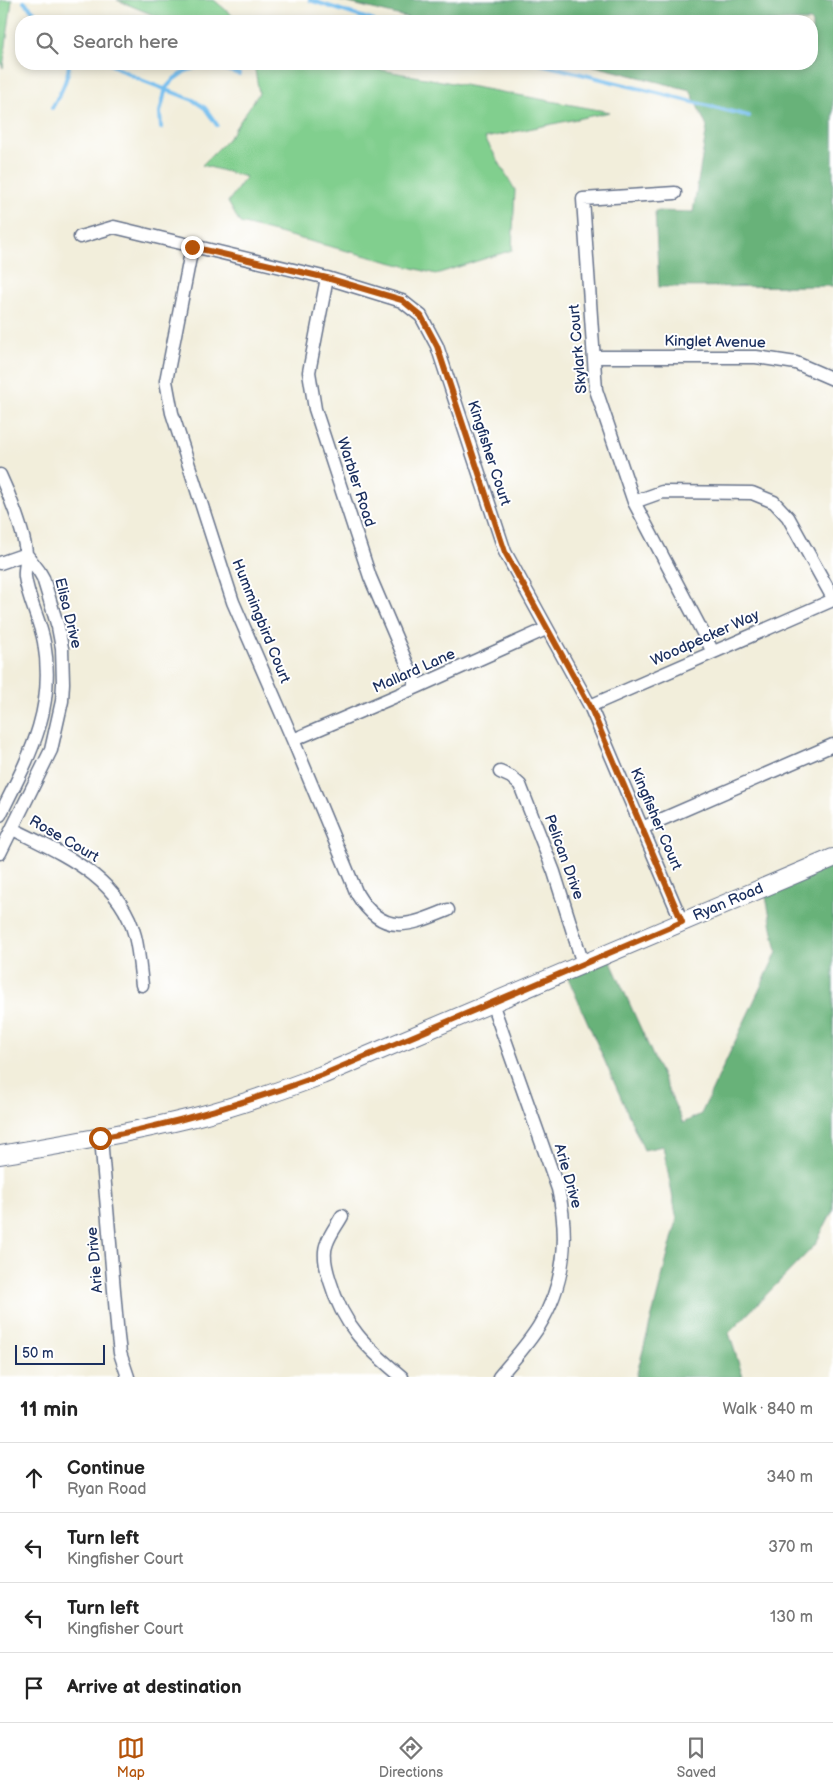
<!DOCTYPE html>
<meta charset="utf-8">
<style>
:root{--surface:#fff;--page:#f6f6f6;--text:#222;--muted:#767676;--line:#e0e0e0;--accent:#b45309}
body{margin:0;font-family:"Balsamiq Sans",sans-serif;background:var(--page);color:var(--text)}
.scale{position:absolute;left:15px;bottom:12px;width:90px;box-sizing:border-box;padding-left:5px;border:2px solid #1b2f5e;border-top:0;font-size:14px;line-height:18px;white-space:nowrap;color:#1b2f5e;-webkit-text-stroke:4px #fff;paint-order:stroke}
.stop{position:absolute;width:15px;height:15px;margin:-11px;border:4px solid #b45309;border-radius:50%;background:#fff}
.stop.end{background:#b45309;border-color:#fff;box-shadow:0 1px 5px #0008}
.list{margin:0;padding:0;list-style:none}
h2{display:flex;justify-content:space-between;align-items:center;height:65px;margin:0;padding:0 20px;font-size:21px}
h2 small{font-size:16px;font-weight:400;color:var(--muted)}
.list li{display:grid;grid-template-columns:32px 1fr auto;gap:15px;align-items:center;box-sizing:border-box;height:70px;padding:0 20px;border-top:1px solid var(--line)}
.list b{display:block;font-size:19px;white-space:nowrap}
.list p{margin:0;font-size:16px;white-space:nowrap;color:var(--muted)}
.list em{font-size:16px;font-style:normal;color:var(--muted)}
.icon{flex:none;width:28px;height:28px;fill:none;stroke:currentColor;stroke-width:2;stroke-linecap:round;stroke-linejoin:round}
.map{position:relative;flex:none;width:833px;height:1377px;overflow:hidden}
.search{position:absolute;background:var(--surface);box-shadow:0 2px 8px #0003;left:15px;right:15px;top:15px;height:55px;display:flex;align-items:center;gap:12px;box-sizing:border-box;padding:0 18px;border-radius:20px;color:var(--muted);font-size:19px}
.sheet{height:345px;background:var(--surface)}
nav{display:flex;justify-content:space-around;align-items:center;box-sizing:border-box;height:70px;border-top:1px solid var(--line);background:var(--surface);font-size:14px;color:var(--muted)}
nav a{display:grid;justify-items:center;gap:2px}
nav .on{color:var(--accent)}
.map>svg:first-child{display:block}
</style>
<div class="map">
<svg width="833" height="1377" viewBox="0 0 833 1377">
<rect width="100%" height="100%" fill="#fff"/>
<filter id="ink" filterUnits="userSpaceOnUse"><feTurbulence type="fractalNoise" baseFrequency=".02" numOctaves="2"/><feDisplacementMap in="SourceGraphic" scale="10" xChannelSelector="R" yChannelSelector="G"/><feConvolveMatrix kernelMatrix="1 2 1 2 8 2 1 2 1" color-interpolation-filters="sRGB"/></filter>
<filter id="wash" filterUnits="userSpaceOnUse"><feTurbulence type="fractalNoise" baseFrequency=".0096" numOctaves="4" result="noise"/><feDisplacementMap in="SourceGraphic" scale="20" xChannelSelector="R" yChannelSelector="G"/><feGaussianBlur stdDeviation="1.12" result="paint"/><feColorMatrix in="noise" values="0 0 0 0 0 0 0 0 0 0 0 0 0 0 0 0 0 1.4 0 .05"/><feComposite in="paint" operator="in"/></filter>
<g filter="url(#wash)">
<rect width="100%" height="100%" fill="#f2eedb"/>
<path fill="#81cf8e" stroke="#4e7f76" d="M 0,0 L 12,0 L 3,68 L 0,61 Z
M 117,0 L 214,0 L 239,21 L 168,21 Z
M 254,64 L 349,64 L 610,112 L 485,138 L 515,190 L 512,250 L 436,274 L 240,223 L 228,202 L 246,177 L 202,165 L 228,139 L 259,93 Z"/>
<path fill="#68b279" stroke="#42706c" d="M 337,0 L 833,0 L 833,286 L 659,287 L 655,211 L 693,212 L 707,127 L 690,90 L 587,64 L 812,64 L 812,21 L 421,21 Z
M 833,858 L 833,1210 L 815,1245 L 729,1333 L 743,1377 L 636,1377 L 677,1220 L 663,1146 L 644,1150 L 565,971 L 607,953 L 683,1123 L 701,1114 L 777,952 L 764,887 Z"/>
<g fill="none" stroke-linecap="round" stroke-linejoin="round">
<path stroke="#77bfef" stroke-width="4" d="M 310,0 L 374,21
M 24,2 L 44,21
M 124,21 L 126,20
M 110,64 L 141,80 L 193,100 L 205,108 L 217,125
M 209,64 L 239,74
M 541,64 L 749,116
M 52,108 C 60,94 68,80 69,64
M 161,128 L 160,112 L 166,88 L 174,79 L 184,72 L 204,64"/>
</g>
</g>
<g filter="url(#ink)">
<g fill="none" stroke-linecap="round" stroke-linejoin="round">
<g stroke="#66728a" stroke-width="15">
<path id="street" d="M 675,193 L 583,199 L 596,390 L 634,502 L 713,652
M 80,237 L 114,227 L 327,278 L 402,301 L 421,316 L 437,346 L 505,552 L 590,706 L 682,922
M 192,247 L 166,381 L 172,413 L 233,602 L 293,740 L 357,894 C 383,937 409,926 448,910
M 327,278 L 309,372 L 315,409 L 370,577 L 417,687
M 594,357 L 756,357 L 796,363 L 833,379
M 0,475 C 9,494 25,534 26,554 C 27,562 24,570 25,577 C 28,599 40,620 44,642 C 56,710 29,757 0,815
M 634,502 L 662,492 L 752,493 L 774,502 L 788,517 L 833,598
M 0,563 L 26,554
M 590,706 L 833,600
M 293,740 L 417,687 L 546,629
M 500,772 L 511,777 L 520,785 L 554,872 L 583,964
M 642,828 L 833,745
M 13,829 C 62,854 120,877 135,936 C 139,952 140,969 142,985
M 0,853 L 51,750 L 62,701 L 63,683 L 62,648 L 58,627 L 43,578 L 39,571 L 26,554
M 492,1003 L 558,1189 C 569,1236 565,1284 539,1326 C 528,1344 513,1360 499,1377
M 101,1138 L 118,1337 L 120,1353 L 128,1377
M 342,1216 C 337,1225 330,1234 327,1243 C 322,1254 326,1269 330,1281 C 343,1326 367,1348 402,1377"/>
</g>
<g stroke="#66728a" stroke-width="20">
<path id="secondary" d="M 0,1155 C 65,1144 130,1133 195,1117 C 238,1106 280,1091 322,1075 L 833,858"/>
</g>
<use href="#street" stroke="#fff" stroke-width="12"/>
<use href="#secondary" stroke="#fff" stroke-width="18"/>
</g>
</g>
<g fill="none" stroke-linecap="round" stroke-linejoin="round" filter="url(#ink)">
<path stroke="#b45309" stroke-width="6" d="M 100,1138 C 176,1123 249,1102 322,1075 L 682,922 L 590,706 L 505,552 L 437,346 L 421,316 L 402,300 L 327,278 L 192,247"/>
</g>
<g text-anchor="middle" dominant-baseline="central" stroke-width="4" stroke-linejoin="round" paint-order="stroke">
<g font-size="15" fill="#1b2f5e" stroke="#fff">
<text transform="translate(715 342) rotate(1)">Kinglet Avenue</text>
<text transform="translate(578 349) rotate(-95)">Skylark Court</text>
<text transform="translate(489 453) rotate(72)">Kingfisher Court</text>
<text transform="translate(356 482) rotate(72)">Warbler Road</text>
<text transform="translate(68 613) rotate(76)">Elisa Drive</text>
<text transform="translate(261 621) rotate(68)">Hummingbird Court</text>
<text transform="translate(705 638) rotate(-24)">Woodpecker Way</text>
<text transform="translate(414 671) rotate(-24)">Mallard Lane</text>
<text transform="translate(656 819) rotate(67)">Kingfisher Court</text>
<text transform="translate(64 839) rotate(30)">Rose Court</text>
<text transform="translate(564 857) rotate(70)">Pelican Drive</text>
<text transform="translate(728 902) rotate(-23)">Ryan Road</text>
<text transform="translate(568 1176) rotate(74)">Arie Drive</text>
<text transform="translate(95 1260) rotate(-95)">Arie Drive</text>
</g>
</g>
</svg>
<div class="scale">50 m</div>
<div class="stop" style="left:100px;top:1138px"></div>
<div class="stop end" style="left:192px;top:247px"></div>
<div class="search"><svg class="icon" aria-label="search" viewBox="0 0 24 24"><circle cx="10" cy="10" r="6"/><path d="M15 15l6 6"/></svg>Search here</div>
</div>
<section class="sheet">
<h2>11 min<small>Walk · 840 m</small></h2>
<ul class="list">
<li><svg class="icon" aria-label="ahead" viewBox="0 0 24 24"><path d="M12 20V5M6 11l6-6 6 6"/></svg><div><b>Continue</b><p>Ryan Road</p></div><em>340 m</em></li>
<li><svg class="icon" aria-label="left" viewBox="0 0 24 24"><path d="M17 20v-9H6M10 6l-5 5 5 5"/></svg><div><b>Turn left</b><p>Kingfisher Court</p></div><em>370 m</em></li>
<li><svg class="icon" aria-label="left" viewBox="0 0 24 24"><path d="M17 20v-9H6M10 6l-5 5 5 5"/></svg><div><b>Turn left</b><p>Kingfisher Court</p></div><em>130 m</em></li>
<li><svg class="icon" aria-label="arrive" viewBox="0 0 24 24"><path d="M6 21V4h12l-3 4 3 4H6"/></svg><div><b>Arrive at destination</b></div></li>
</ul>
</section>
<nav>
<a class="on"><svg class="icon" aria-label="map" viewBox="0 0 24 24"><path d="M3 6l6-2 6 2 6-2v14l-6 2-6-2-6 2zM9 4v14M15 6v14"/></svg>Map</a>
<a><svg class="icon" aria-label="directions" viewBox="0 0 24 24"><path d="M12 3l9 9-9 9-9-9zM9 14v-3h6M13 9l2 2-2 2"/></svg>Directions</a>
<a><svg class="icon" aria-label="saved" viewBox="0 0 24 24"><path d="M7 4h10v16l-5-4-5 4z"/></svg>Saved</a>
</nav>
